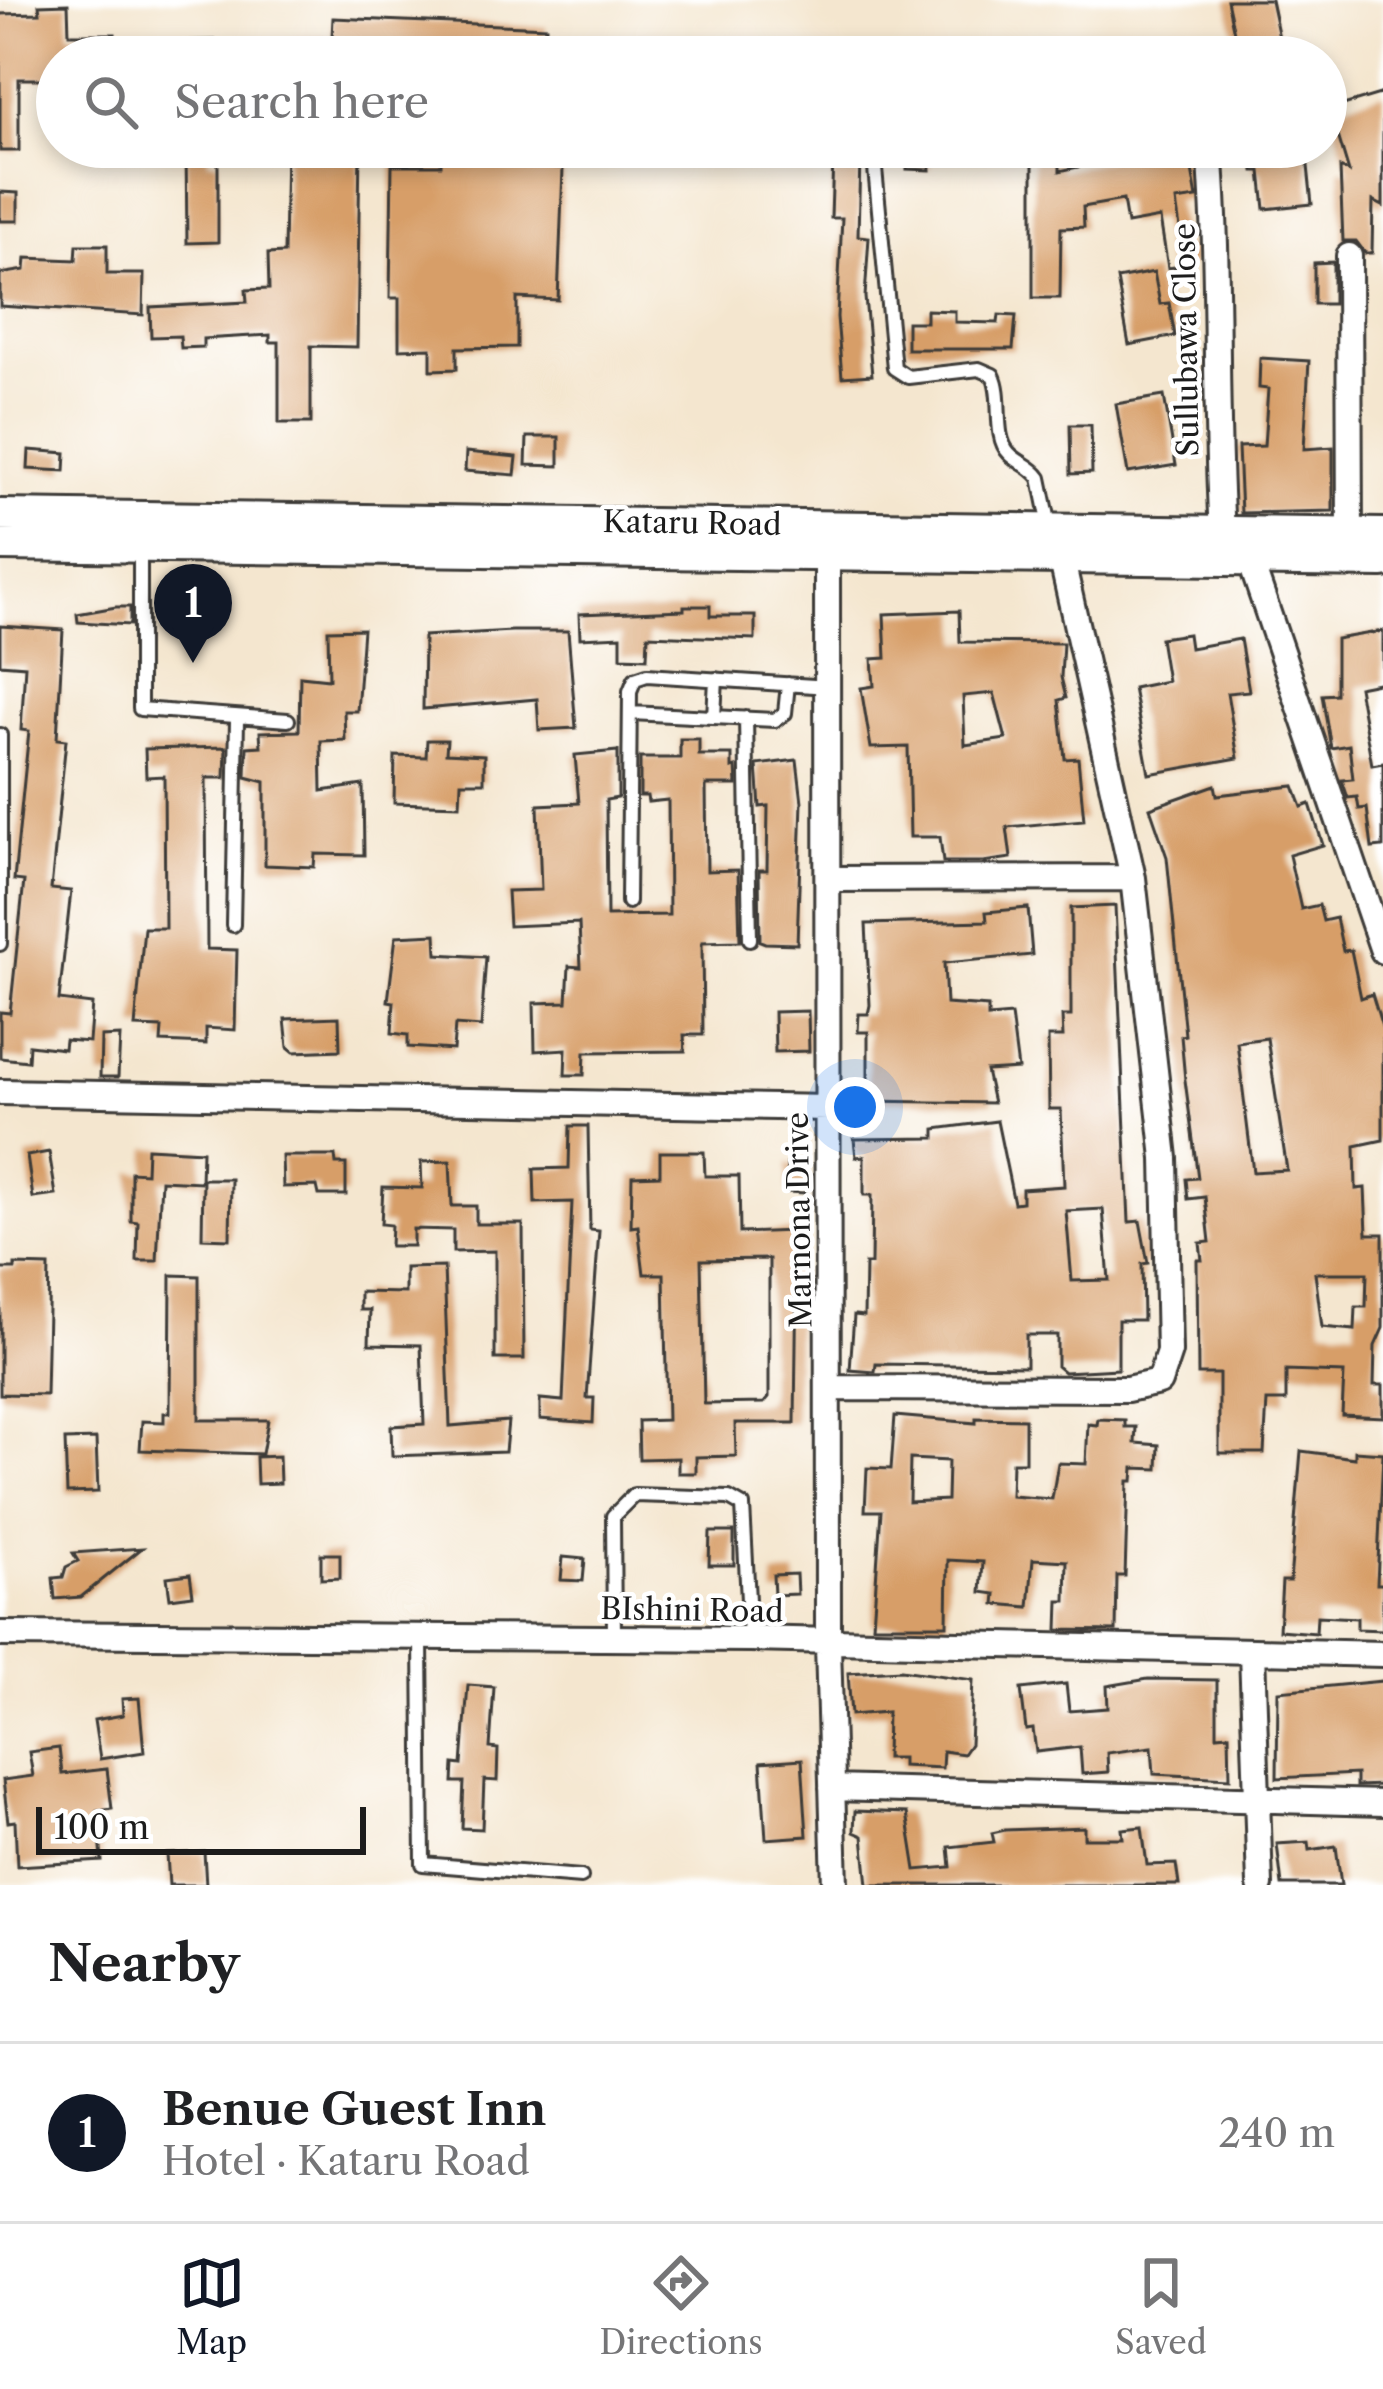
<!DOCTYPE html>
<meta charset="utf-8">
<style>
:root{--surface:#fff;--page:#f2f2f2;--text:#202124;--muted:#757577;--line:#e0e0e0;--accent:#111827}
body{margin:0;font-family:"Libre Caslon Text",serif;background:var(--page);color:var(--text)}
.scale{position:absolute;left:36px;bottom:30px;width:330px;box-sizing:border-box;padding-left:12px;border:6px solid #1c1c1c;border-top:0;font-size:33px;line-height:42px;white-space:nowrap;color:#1c1c1c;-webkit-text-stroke:9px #fff;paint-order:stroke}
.you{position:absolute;left:855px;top:1107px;width:42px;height:42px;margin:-30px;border:9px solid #fff;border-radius:50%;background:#1a73e8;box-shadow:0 0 0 18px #1a73e833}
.badge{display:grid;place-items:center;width:78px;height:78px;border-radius:50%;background:var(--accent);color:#fff;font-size:39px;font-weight:700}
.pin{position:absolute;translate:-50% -99px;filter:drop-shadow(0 3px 6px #0008)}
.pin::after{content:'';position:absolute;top:63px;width:42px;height:36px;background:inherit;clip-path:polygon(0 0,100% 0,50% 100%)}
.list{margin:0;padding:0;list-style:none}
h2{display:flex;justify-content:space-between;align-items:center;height:156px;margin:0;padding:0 48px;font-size:51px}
h2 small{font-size:39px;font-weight:400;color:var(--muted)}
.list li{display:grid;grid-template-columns:78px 1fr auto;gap:36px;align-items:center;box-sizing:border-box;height:180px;padding:0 48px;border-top:3px solid var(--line)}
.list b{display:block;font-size:45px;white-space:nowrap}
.list p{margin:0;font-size:39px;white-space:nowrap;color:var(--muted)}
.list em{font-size:39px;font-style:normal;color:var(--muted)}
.icon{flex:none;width:66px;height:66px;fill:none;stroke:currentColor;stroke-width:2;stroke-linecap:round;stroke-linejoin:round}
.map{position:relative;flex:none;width:1383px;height:1885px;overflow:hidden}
.search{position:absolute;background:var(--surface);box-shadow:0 6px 18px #0003;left:36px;right:36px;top:36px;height:132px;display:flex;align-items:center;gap:30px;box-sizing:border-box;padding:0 42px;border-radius:66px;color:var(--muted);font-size:45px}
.sheet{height:336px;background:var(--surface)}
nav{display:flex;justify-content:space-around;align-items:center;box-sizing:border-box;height:168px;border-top:3px solid var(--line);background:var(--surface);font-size:33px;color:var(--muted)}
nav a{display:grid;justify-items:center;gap:6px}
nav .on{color:var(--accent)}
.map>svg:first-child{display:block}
</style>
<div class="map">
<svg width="1383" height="1885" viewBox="0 0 1383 1885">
<rect width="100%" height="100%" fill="#fff"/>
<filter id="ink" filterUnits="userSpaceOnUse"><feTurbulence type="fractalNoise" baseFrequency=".00833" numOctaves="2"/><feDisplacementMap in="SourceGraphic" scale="24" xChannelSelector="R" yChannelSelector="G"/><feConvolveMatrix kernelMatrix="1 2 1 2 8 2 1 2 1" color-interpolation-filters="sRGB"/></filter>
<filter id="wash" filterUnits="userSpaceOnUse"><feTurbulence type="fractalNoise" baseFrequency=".004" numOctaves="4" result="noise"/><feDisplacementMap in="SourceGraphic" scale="48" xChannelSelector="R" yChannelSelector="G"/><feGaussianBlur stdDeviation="2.7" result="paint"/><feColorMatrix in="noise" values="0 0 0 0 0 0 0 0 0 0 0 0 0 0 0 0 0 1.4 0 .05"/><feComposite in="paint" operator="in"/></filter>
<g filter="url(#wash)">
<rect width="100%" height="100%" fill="#f4e6cf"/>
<g id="blocks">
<path fill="#d79e67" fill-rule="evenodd" d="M 1227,0 L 1271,0 L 1283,57 L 1204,57 L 1203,49 L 1236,42 Z
M 68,4 L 69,34 L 115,34 L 115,57 L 57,57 L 57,79 L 19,79 L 19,151 L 0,151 L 0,14 L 40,13 L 39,5 Z
M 333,18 L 546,27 L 546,57 L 363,53 L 362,57 L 295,57 L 293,39 L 332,37 Z
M 217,40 L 218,57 L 157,57 L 157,41 Z
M 1383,93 L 1383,206 L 1373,201 L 1372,253 L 1365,253 L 1356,241 L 1343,241 L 1340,168 L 1349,172 L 1330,109 Z
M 186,147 L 208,147 L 208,161 L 218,161 L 218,242 L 187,243 Z
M 286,147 L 360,147 L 357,347 L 311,346 L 311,423 L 279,423 L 279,342 L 270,342 L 270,335 L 203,339 L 203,347 L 181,348 L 180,336 L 151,337 L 150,307 L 247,302 L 246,290 L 269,289 L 268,254 L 284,253 Z
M 441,147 L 546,147 L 546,167 L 563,168 L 558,300 L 517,298 L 517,347 L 457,348 L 457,369 L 431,370 L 431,348 L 399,349 L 399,298 L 390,298 L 392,165 L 441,165 Z
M 908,147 L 929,147 L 930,170 L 907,169 Z
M 1169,147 L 1188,147 L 1197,198 L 1176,201 L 1183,248 L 1191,246 L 1194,264 L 1168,268 L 1160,218 L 1127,224 L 1123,200 L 1083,207 L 1084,227 L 1061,228 L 1060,298 L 1033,298 L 1033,156 L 1060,156 L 1060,171 Z
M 1251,147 L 1306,147 L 1312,204 L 1265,209 L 1261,171 L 1254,171 Z
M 833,157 L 860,158 L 858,236 L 869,237 L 865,297 L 872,375 L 842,377 L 837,317 L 842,218 L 831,218 Z
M 0,192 L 18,193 L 18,221 L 0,221 Z
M 77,245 L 107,245 L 107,274 L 144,274 L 143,315 L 0,306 L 0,274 L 25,270 L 26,258 L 76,260 Z
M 1333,262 L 1333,304 L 1314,304 L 1314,263 Z
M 1154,272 L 1160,304 L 1169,303 L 1175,336 L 1129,345 L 1117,279 Z
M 926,310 L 955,311 L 955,322 L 998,323 L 999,315 L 1016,316 L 1013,349 L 907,349 L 907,322 L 926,322 Z
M 1260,358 L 1309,361 L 1304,449 L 1333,447 L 1333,511 L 1241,513 L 1238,447 L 1264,446 L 1268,389 L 1259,388 Z
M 1164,396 L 1176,465 L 1128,473 L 1116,404 Z
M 1070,425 L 1091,425 L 1092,473 L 1071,474 Z
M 527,437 L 559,437 L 559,466 L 526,465 Z
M 29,450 L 66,453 L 65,471 L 28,469 Z
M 466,452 L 517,457 L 515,475 L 465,471 Z
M 684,606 L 710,606 L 710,616 L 755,616 L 755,639 L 648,635 L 647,658 L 621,657 L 621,636 L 580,638 L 579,614 L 684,610 Z
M 116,607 L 130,607 L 130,625 L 78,622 L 77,614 Z
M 170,611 L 202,615 L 200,632 L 168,629 Z
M 959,611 L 960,642 L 1063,643 L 1061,677 L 1066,698 L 1059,700 L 1065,759 L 1078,758 L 1084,820 L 1007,827 L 1011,858 L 983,862 L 943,862 L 940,837 L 910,837 L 908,747 L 871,748 L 861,688 L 874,686 L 872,659 L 886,658 L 884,614 ZM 994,693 L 1006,739 L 965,745 L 963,696 Z
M 0,626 L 63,630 L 57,739 L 66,740 L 51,889 L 71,891 L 59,1000 L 92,1004 L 89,1042 L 65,1040 L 64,1049 L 29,1045 L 28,1061 L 0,1058 L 0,1012 L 10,1013 L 24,881 L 14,880 L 29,731 L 21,730 L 25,666 L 0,664 Z
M 363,629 L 357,711 L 344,711 L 345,740 L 321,741 L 322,791 L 363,785 L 364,855 L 315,854 L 314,867 L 265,865 L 265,782 L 246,777 L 247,747 L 261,746 L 260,732 L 299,731 L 300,676 L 329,679 L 328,630 Z
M 512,631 L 568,631 L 576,728 L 539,730 L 537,699 L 423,709 L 424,636 Z
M 1383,631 L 1383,682 L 1358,687 L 1372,765 L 1383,763 L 1383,847 L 1372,848 L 1367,808 L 1359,809 L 1357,797 L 1348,798 L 1342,780 L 1353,779 L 1349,745 L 1331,748 L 1322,695 L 1336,694 L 1336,639 Z
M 1188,634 L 1190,648 L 1240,639 L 1249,691 L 1227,693 L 1238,758 L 1149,774 L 1133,688 L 1167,681 L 1160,638 Z
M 680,739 L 699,739 L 699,755 L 732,755 L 732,768 L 736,767 L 737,785 L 706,785 L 707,871 L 738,870 L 740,941 L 702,942 L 703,1035 L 684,1035 L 685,1051 L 585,1052 L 584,1075 L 565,1075 L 566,1049 L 535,1051 L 534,1003 L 567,1002 L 569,966 L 581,967 L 579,923 L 509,926 L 507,891 L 541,890 L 538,805 L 579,803 L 575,755 L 618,751 L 618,798 L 606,800 L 607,916 L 669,915 L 668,800 L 648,802 L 647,796 L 640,796 L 640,758 L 680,758 Z
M 427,740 L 447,740 L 446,753 L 484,755 L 484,782 L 461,782 L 460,805 L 394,803 L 395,756 L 426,757 Z
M 226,747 L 225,778 L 206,778 L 207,949 L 237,950 L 235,1030 L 206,1028 L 206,1044 L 161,1042 L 162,1028 L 135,1027 L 144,928 L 165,928 L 164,776 L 146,777 L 145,749 Z
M 797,760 L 802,802 L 797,944 L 765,943 L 760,941 L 759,870 L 767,870 L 768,806 L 760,807 L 757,765 Z
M 1215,785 L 1217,795 L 1294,786 L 1302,807 L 1310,804 L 1323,845 L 1289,855 L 1301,909 L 1319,905 L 1323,921 L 1336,918 L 1343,951 L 1351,950 L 1361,998 L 1372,994 L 1383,1030 L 1383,1140 L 1355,1146 L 1356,1189 L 1365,1188 L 1367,1234 L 1383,1234 L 1383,1328 L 1375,1346 L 1374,1385 L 1383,1385 L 1383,1417 L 1342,1415 L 1344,1373 L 1286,1371 L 1286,1401 L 1267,1401 L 1264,1453 L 1219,1453 L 1219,1374 L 1198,1374 L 1197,1260 L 1202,1260 L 1200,1243 L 1210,1242 L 1205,1197 L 1188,1199 L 1186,1179 L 1198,1178 L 1185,1080 L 1181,1036 L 1185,1035 L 1167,857 L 1150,808 ZM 1267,1038 L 1287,1170 L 1253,1172 L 1237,1042 ZM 1315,1273 L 1367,1273 L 1366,1307 L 1356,1307 L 1355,1330 L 1322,1327 Z
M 1115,906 L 1129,1222 L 1140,1221 L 1148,1263 L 1142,1264 L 1143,1320 L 1118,1320 L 1118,1369 L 1064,1372 L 1057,1366 L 1057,1335 L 1026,1335 L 1026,1366 L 876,1364 L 875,1372 L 850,1370 L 854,1315 L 864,1316 L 865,1264 L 871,1264 L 872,1195 L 864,1195 L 864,1156 L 856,1157 L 854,1139 L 935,1138 L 935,1129 L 997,1121 L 1014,1203 L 1022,1202 L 1022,1189 L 1064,1186 L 1061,1109 L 1049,1109 L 1048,1037 L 1063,1037 L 1062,1016 L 1071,1016 L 1071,908 ZM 1103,1209 L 1109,1280 L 1072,1281 L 1066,1211 Z
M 1028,908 L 1032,955 L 944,963 L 946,1004 L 988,1007 L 988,1017 L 1011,1015 L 1018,1069 L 986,1071 L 993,1103 L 868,1101 L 868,1032 L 858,1032 L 859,1014 L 868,1014 L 870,1005 L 866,924 L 987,921 L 986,912 Z
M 436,934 L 437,954 L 486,957 L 481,1027 L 455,1025 L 453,1050 L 408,1047 L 408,1035 L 392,1033 L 394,1002 L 388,1001 L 396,936 Z
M 808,1011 L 809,1051 L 775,1052 L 774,1012 Z
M 339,1017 L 340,1050 L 294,1052 L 288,1047 L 285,1019 Z
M 120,1036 L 118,1077 L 100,1077 L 101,1037 Z
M 570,1126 L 588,1126 L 590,1230 L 599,1231 L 587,1398 L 594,1398 L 593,1423 L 540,1419 L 540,1399 L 563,1401 L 572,1202 L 535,1203 L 534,1169 L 569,1168 Z
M 147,1148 L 202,1151 L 201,1182 L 161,1180 L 157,1261 L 137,1261 L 138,1222 L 131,1221 L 131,1172 L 146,1173 Z
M 49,1152 L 56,1195 L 33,1198 L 27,1156 Z
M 660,1152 L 704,1152 L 705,1176 L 739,1176 L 740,1233 L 792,1231 L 792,1267 L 797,1267 L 795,1423 L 735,1423 L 736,1456 L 696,1457 L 696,1473 L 678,1473 L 678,1458 L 639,1459 L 638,1421 L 667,1420 L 664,1274 L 644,1274 L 638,1226 L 631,1227 L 632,1176 L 660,1175 ZM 769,1259 L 769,1397 L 764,1403 L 704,1404 L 701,1260 Z
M 282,1156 L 335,1156 L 336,1164 L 346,1164 L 346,1195 L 319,1195 L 317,1186 L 283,1187 Z
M 450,1161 L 452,1206 L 476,1206 L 476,1224 L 523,1224 L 524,1359 L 495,1359 L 495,1251 L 453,1252 L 453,1230 L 413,1229 L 413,1246 L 390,1246 L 391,1225 L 381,1224 L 383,1187 L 422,1188 L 421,1162 Z
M 787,1164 L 806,1164 L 805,1193 L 787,1192 Z
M 203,1179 L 231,1179 L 230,1239 L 202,1238 Z
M 15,1265 L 49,1266 L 46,1395 L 0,1394 L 0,1269 L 15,1269 Z
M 444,1267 L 450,1426 L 508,1421 L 505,1452 L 392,1456 L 391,1426 L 424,1424 L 421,1345 L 369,1344 L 370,1310 L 360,1310 L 360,1292 L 405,1293 L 405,1268 Z
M 171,1275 L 199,1276 L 199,1420 L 268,1420 L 262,1454 L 140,1450 L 142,1421 L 164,1422 L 164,1413 L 170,1413 Z
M 895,1416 L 976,1423 L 976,1418 L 1025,1419 L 1025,1462 L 1012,1462 L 1011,1496 L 1052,1499 L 1058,1463 L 1086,1464 L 1088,1424 L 1097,1425 L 1098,1419 L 1125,1420 L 1125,1427 L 1136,1427 L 1135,1443 L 1159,1445 L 1158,1469 L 1134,1468 L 1133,1481 L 1128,1481 L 1125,1576 L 1117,1576 L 1116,1631 L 1058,1630 L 1059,1601 L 1066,1601 L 1067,1561 L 1033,1559 L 1029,1607 L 995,1604 L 996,1594 L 981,1592 L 983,1562 L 948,1560 L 947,1625 L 873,1625 L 881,1511 L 865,1511 L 867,1468 L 891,1469 ZM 910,1459 L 948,1461 L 947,1500 L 909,1502 Z
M 96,1439 L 98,1492 L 67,1493 L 65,1440 Z
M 1301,1451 L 1355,1458 L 1355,1451 L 1383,1453 L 1377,1584 L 1383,1584 L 1383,1630 L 1357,1629 L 1357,1618 L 1317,1616 L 1316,1633 L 1279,1630 L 1282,1581 L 1290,1581 Z
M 279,1456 L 280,1483 L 257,1484 L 256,1457 Z
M 710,1532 L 734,1532 L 734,1565 L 709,1565 Z
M 142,1548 L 81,1597 L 55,1599 L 53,1578 L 63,1577 L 66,1567 L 78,1561 L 73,1553 Z
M 321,1554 L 340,1554 L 340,1578 L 321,1579 Z
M 563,1557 L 585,1559 L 583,1581 L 561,1580 Z
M 190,1574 L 193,1595 L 170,1598 L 167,1577 Z
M 796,1574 L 797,1594 L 774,1595 L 773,1575 Z
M 901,1670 L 973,1680 L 970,1744 L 963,1754 L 943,1751 L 942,1768 L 902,1766 L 902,1758 L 886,1758 L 887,1712 L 851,1715 L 848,1673 Z
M 1148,1679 L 1217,1680 L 1217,1735 L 1229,1734 L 1230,1778 L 1154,1774 L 1152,1747 L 1107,1753 L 1108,1772 L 1082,1774 L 1080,1747 L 1036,1752 L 1033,1729 L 1026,1730 L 1021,1689 L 1066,1684 L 1069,1711 L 1108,1708 L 1107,1686 Z
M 1383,1681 L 1383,1785 L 1356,1786 L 1356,1774 L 1277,1778 L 1278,1691 Z
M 468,1685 L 494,1687 L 490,1748 L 498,1749 L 497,1781 L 484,1780 L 482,1829 L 462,1828 L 464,1782 L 453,1782 L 454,1764 L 462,1765 Z
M 139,1698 L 144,1752 L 100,1759 L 94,1720 L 123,1715 L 122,1699 Z
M 59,1748 L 62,1774 L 107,1769 L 112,1809 L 98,1811 L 102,1861 L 17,1866 L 15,1821 L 8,1822 L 3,1780 L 33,1776 L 29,1752 Z
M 802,1759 L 807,1836 L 766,1839 L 761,1762 Z
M 855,1811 L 907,1813 L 916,1870 L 951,1867 L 949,1847 L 994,1842 L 992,1833 L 1005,1830 L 1084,1827 L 1084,1838 L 1123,1838 L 1122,1829 L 1142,1827 L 1147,1865 L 1176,1864 L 1179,1885 L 868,1885 L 863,1836 L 854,1832 Z
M 1309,1842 L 1310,1850 L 1336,1846 L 1341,1885 L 1282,1885 L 1277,1844 Z
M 204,1852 L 206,1885 L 169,1885 L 167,1854 Z"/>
</g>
</g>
<g filter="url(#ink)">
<use href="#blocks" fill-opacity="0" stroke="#3c3a37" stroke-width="3"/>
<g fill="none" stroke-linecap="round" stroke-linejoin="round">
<g stroke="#3c3a37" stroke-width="18">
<path id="service" d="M 874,158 L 894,368 L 908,377 L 979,369 L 993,375 C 1004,397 992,435 1009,453 C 1019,464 1031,465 1040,478 L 1050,526
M 140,549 L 140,709 L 288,720
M 630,713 L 775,720 L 785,713 L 788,684
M 714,717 L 716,679
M 746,718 L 750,939
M 0,735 L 0,944
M 628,902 L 630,691 L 635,679 L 647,675 L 829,687
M 233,925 L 237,720
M 421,1638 L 423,1864 L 581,1877
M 614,1638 L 613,1516 L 634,1495 L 729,1498 L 743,1506 L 750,1638"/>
</g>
<g stroke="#3c3a37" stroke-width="30">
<path id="minor" d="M 1210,147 C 1220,276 1214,403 1222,532
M 1349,256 L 1350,547
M 827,554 L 828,1645 L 835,1885
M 1250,560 L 1383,951
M 830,879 L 1133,878
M 0,1092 L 828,1108
M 832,1388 L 1127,1389 L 1159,1382 L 1169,1352 L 1165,1158 L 1133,878 L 1061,556
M 0,1634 L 750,1639 L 1383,1654
M 1252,1652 L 1260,1885
M 832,1788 L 1383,1803"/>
</g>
<g stroke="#3c3a37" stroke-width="36">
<path id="tertiary" d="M 0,515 L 1383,534
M 0,545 L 1383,562"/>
</g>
<use href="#service" stroke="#fff" stroke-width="12"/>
<use href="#minor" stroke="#fff" stroke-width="24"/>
<use href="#tertiary" stroke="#fff" stroke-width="30"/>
</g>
</g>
<g text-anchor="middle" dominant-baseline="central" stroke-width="9" stroke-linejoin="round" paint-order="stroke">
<g font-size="30" fill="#1c1c1c" stroke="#fff">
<text transform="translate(1186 340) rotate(-91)">Sullubawa Close</text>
<text transform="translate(692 523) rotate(1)">Kataru Road</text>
<text transform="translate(799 1220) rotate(-91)">Marnona Drive</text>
<text transform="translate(692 1610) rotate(1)">BIshini Road</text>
</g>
</g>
</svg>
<div class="scale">100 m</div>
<div class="you"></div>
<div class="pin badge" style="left:193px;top:663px">1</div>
<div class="search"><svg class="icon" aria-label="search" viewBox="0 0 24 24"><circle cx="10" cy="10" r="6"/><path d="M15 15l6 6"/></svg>Search here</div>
</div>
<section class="sheet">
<h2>Nearby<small></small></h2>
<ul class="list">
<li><span class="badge">1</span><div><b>Benue Guest Inn</b><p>Hotel · Kataru Road</p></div><em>240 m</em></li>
</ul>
</section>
<nav>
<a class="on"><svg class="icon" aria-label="map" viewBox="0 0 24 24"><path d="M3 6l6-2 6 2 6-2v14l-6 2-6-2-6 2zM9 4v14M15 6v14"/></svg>Map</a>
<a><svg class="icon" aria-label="directions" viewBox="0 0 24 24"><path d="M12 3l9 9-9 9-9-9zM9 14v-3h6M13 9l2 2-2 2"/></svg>Directions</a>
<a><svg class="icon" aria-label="saved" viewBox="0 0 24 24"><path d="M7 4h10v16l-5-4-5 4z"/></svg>Saved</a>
</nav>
